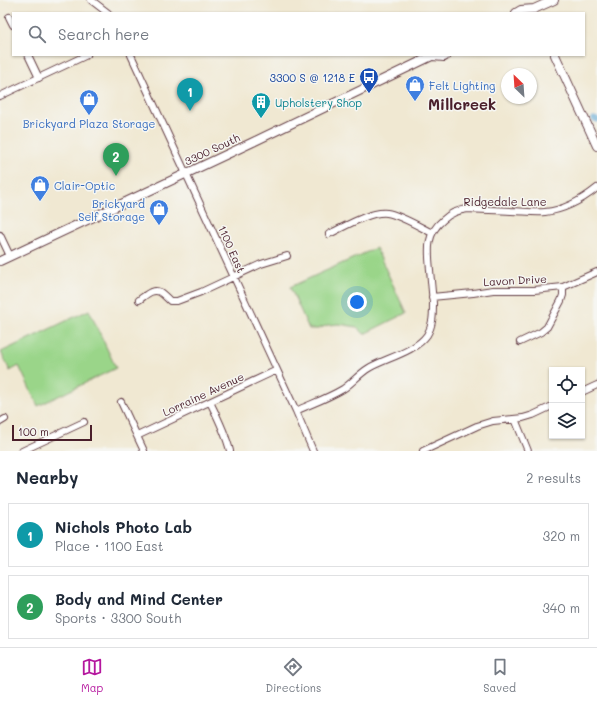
<!DOCTYPE html>
<meta charset="utf-8">
<style>
:root{--surface:#fff;--page:#f6f6f7;--text:#1f2937;--muted:#747a83;--line:#e0e1e3;--accent:#b5179e}
body{margin:0;font-family:Mali,sans-serif;background:var(--page);color:var(--text)}
.controls{position:absolute;right:12px;bottom:12px;display:grid;overflow:hidden;border-radius:0px;box-shadow:0 1px 3px #0004}
.controls button{width:36px;height:36px;display:grid;place-items:center;padding:0;border:0;border-bottom:1px solid var(--line);background:var(--surface);color:var(--text);font:20px sans-serif}
.compass{position:absolute;left:501px;top:68px;width:36px;height:36px;border-radius:50%;background:var(--surface);box-shadow:0 1px 3px #0004;rotate:335deg}
.scale{position:absolute;left:12px;bottom:10px;width:80px;box-sizing:border-box;padding-left:4px;border:2px solid #4a1f2b;border-top:0;font-size:11px;line-height:14px;white-space:nowrap;color:#4a1f2b;-webkit-text-stroke:3px #f6f6f2;paint-order:stroke}
.you{position:absolute;left:357px;top:302px;width:14px;height:14px;margin:-10px;border:3px solid #fff;border-radius:50%;background:#1a73e8;box-shadow:0 0 0 6px #1a73e833}
.badge{display:grid;place-items:center;width:26px;height:26px;border-radius:50%;background:var(--accent);color:#fff;font-size:13px;font-weight:700}
.pin{position:absolute;translate:-50% -33px;filter:drop-shadow(0 1px 2px #0008)}
.pin::after{content:'';position:absolute;top:21px;width:14px;height:12px;background:inherit;clip-path:polygon(0 0,100% 0,50% 100%)}
.list{margin:0;padding:0;list-style:none}
h2{display:flex;justify-content:space-between;align-items:center;height:52px;margin:0;padding:0 16px;font-size:17px}
h2 small{font-size:13px;font-weight:400;color:var(--muted)}
.list li{display:grid;grid-template-columns:26px 1fr auto;gap:12px;align-items:center;box-sizing:border-box;height:64px;margin:0 8px 8px;padding:0 8px;border:1px solid var(--line);border-radius:0px}
.list b{display:block;font-size:15px;white-space:nowrap}
.list p{margin:0;font-size:13px;white-space:nowrap;color:var(--muted)}
.list em{font-size:13px;font-style:normal;color:var(--muted)}
.icon{flex:none;width:22px;height:22px;fill:none;stroke:currentColor;stroke-width:2;stroke-linecap:round;stroke-linejoin:round}
.map{position:relative;flex:none;width:597px;height:451px;overflow:hidden}
.search{position:absolute;background:var(--surface);box-shadow:0 1px 3px #0004;left:12px;right:12px;top:12px;height:44px;display:flex;align-items:center;gap:10px;box-sizing:border-box;padding:0 14px;border-radius:0px;color:var(--muted);font-size:15px}
.sheet{height:196px;background:var(--surface)}
nav{display:flex;justify-content:space-around;align-items:center;box-sizing:border-box;height:56px;border-top:1px solid var(--line);background:var(--surface);font-size:11px;color:var(--muted)}
nav a{display:grid;justify-items:center;gap:2px}
nav .on{color:var(--accent)}
.map>svg:first-child{display:block}
</style>
<div class="map">
<svg width="597" height="451" viewBox="0 0 597 451">
<rect width="100%" height="100%" fill="#f6f6f2"/>
<filter id="ink" filterUnits="userSpaceOnUse"><feTurbulence type="fractalNoise" baseFrequency=".025" numOctaves="2"/><feDisplacementMap in="SourceGraphic" scale="8" xChannelSelector="R" yChannelSelector="G"/><feConvolveMatrix kernelMatrix="1 2 1 2 8 2 1 2 1" color-interpolation-filters="sRGB"/></filter>
<filter id="wash" filterUnits="userSpaceOnUse"><feTurbulence type="fractalNoise" baseFrequency=".012" numOctaves="4" result="noise"/><feDisplacementMap in="SourceGraphic" scale="16" xChannelSelector="R" yChannelSelector="G"/><feGaussianBlur stdDeviation="0.9" result="paint"/><feColorMatrix in="noise" values="0 0 0 0 0 0 0 0 0 0 0 0 0 0 0 0 0 1.4 0 .05"/><feComposite in="paint" operator="in"/></filter>
<g filter="url(#wash)">
<rect width="100%" height="100%" fill="#f0e8d2"/>
<path fill="#9ad589" stroke="#727a5a" d="M 376,248 L 406,313 L 364,334 L 357,327 L 339,324 L 328,325 L 318,329 L 309,329 L 290,287 Z
M 89,310 L 116,368 L 38,406 L 19,366 L 10,371 L 1,352 Z"/>
<g fill="none" stroke-linecap="round" stroke-linejoin="round">
<path stroke="#5ba5d3" stroke-width="5.5" d="M 594,119 L 597,120"/>
</g>
</g>
<g filter="url(#ink)">
<g fill="none" stroke-linecap="round" stroke-linejoin="round">
<g stroke="#633d44" stroke-width="8">
<path id="minor" d="M 91,0 L 108,13
M 9,17 L 13,25
M 28,55 L 39,78
M 131,55 L 296,411 L 313,451
M 0,96 L 87,55
M 329,234 C 344,227 370,211 387,213 C 400,215 420,227 432,233
M 0,235 L 10,256
M 432,297 L 473,293 L 493,290 L 534,290 L 563,287 L 597,272
M 139,300 C 145,296 152,288 160,292 C 164,295 167,298 170,301 L 177,301 L 201,292 L 261,264 L 287,256
M 520,342 L 541,332 L 547,327 L 561,301 L 563,295 L 563,287
M 582,392 L 597,385
M 121,402 L 144,451
M 210,402 C 218,418 226,434 230,451
M 296,411 C 311,404 328,398 343,389 C 352,383 359,374 369,368 C 386,358 415,352 427,335 C 433,325 433,315 433,303 C 432,292 431,281 430,270 C 428,250 426,234 443,220 C 450,213 458,210 468,209 C 482,210 496,210 511,211 C 522,211 533,213 545,212 C 564,210 582,200 597,188
M 515,419 L 528,451
M 0,422 L 5,419
M 137,436 L 277,370
M 22,451 L 84,422
M 423,451 L 477,426 L 493,421 L 523,418 L 533,415 L 552,406"/>
</g>
<g stroke="#633d44" stroke-width="10">
<path id="major" d="M 516,13 L 521,10 L 534,9 L 554,0
M 555,55 L 597,146
M 433,56 L 444,57 L 447,55
M 0,261 L 251,143 L 434,55"/>
</g>
<use href="#minor" stroke="#fff" stroke-width="6"/>
<use href="#major" stroke="#fff" stroke-width="8"/>
</g>
</g>
<defs>
<g id="bus-pin" transform="scale(1)"><path d="M0 17L-7.5 6A9.5 9.5 0 1 1 7.5 6Z" fill="#1a4fb4" stroke="#f6f6f2"/><path d="M-5-6H5V4H4V6H2V4H-2V6H-4V4H-5ZM-3.5-4V0h7V-4ZM-3.5 1.2v1.5H-2V1.2ZM2 1.2v1.5H3.5V1.2Z" fill="#fff"/></g>
<g id="shop-pin" transform="scale(1)"><path d="M0 17L-7.5 6A9.5 9.5 0 1 1 7.5 6Z" fill="#3f7fe0" stroke="#f6f6f2"/><path d="M-5-2.5h2.3a2.7 3.5 0 0 1 5.4 0H5L5.5 6h-11ZM-1.5-2.5h3a1.5 2.3 0 0 0-3 0Z" fill="#fff"/></g>
<g id="building-pin" transform="scale(1)"><path d="M0 17L-7.5 6A9.5 9.5 0 1 1 7.5 6Z" fill="#0f9aa8" stroke="#f6f6f2"/><path d="M-4-6H4V6H1V3H-1V6H-4ZM-2.5-4.3h1.7v1.8h-1.7ZM.8-4.3h1.7v1.8H.8ZM-2.5-1h1.7V.8h-1.7ZM.8-1h1.7V.8H.8Z" fill="#fff"/></g>
</defs>
<g fill-rule="evenodd">
<use href="#bus-pin" x="369" y="77"/>
<use href="#shop-pin" x="415" y="85"/>
<use href="#shop-pin" x="89" y="99"/>
<use href="#building-pin" x="261" y="102"/>
<use href="#shop-pin" x="40" y="185"/>
<use href="#shop-pin" x="159" y="209"/>
</g>
<g text-anchor="middle" dominant-baseline="central" stroke-width="3" stroke-linejoin="round" paint-order="stroke">
<g font-size="11" fill="#164399" stroke="#f6f6f2" text-anchor="end">
<text x="355" y="77">3300 S @ 1218 E</text>
</g>
<g font-size="11" fill="#366cbe" stroke="#f6f6f2" text-anchor="start">
<text x="429" y="85">Felt Lighting</text>
<text x="89" y="123" text-anchor="middle">Brickyard Plaza Storage</text>
<text x="54" y="185">Clair-Optic</text>
<text x="145" y="203" text-anchor="end">Brickyard<tspan x="145" dy="13">Self Storage</tspan></text>
</g>
<g font-size="11" fill="#0d838f" stroke="#f6f6f2" text-anchor="start">
<text x="275" y="102">Upholstery Shop</text>
</g>
<g font-size="11" fill="#4a1f2b" stroke="#f6f6f2">
<text transform="translate(212 149) rotate(-25)">3300 South</text>
<text x="505" y="201">Ridgedale Lane</text>
<text transform="translate(232 249) rotate(66)">1100 East</text>
<text transform="translate(515 280) rotate(-3)">Lavon Drive</text>
<text transform="translate(203 394) rotate(-25)">Lorraine Avenue</text>
</g>
<g font-size="15" font-weight="bold" fill="#4a1f2b" stroke="#f6f6f2">
<text x="462" y="104">Millcreek</text>
</g>
</g>
</svg>
<div class="controls">
<button><svg class="icon" aria-label="locate" viewBox="0 0 24 24"><circle cx="12" cy="12" r="6"/><path d="M12 2v4M12 18v4M2 12h4M18 12h4"/></svg></button>
<button><svg class="icon" aria-label="layers" viewBox="0 0 24 24"><path d="M12 4l9 5-9 5-9-5zM3 14l9 5 9-5"/></svg></button>
</div>
<svg class="compass" viewBox="-18 -18 36 36"><path d="M0-13l5 13h-10z" fill="#e53935"/><path d="M0 13l5-13h-10z" fill="#747a83"/></svg>
<div class="scale">100 m</div>
<div class="you"></div>
<div class="pin badge" style="left:190px;top:111px;background:#0f9aa8">1</div>
<div class="pin badge" style="left:116px;top:176px;background:#2e9e5b">2</div>
<div class="search"><svg class="icon" aria-label="search" viewBox="0 0 24 24"><circle cx="10" cy="10" r="6"/><path d="M15 15l6 6"/></svg>Search here</div>
</div>
<section class="sheet">
<h2>Nearby<small>2 results</small></h2>
<ul class="list">
<li><span class="badge" style="background:#0f9aa8">1</span><div><b>Nichols Photo Lab</b><p>Place · 1100 East</p></div><em>320 m</em></li>
<li><span class="badge" style="background:#2e9e5b">2</span><div><b>Body and Mind Center</b><p>Sports · 3300 South</p></div><em>340 m</em></li>
</ul>
</section>
<nav>
<a class="on"><svg class="icon" aria-label="map" viewBox="0 0 24 24"><path d="M3 6l6-2 6 2 6-2v14l-6 2-6-2-6 2zM9 4v14M15 6v14"/></svg>Map</a>
<a><svg class="icon" aria-label="directions" viewBox="0 0 24 24"><path d="M12 3l9 9-9 9-9-9zM9 14v-3h6M13 9l2 2-2 2"/></svg>Directions</a>
<a><svg class="icon" aria-label="saved" viewBox="0 0 24 24"><path d="M7 4h10v16l-5-4-5 4z"/></svg>Saved</a>
</nav>
